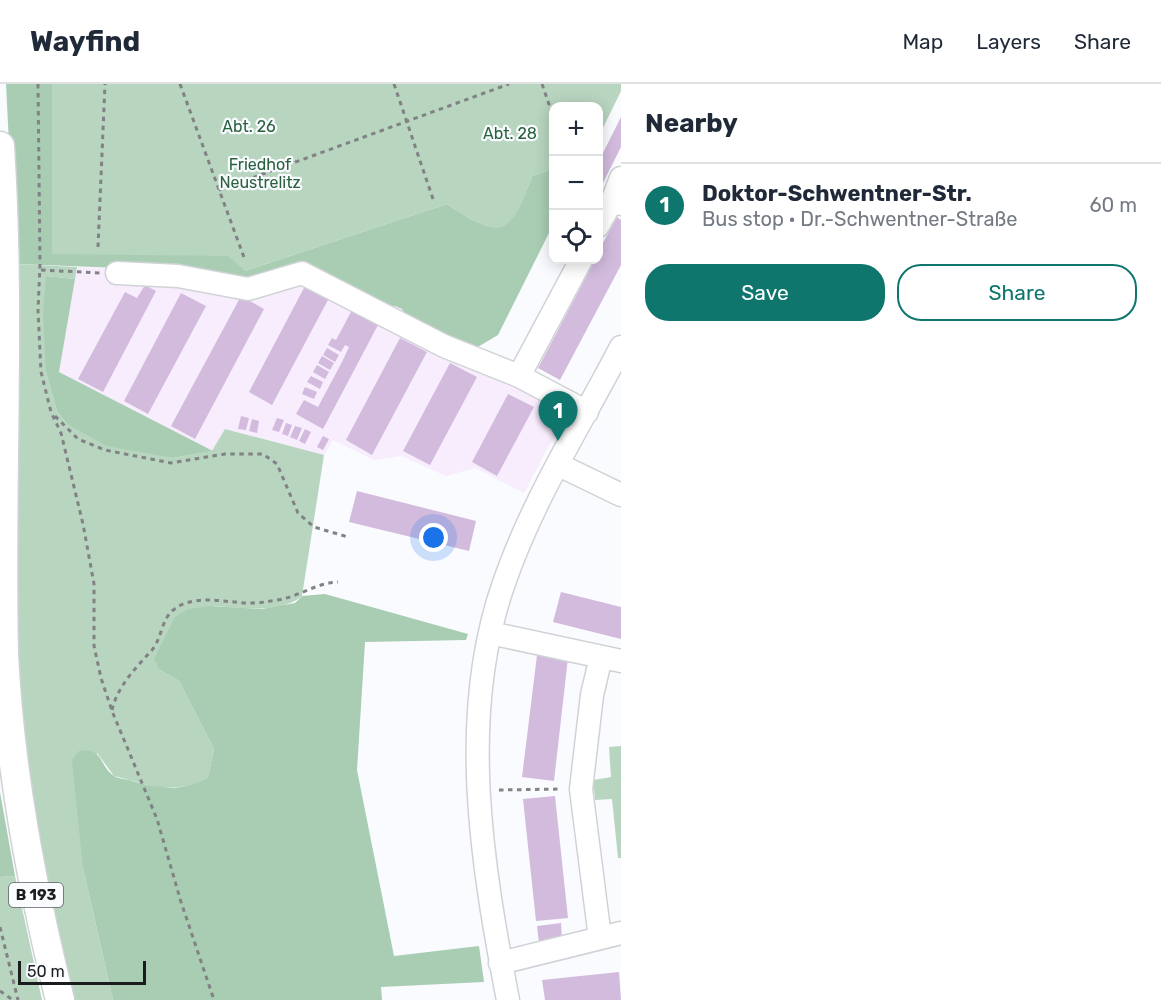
<!DOCTYPE html>
<meta charset="utf-8">
<style>
:root{--surface:#fff;--page:#f6f6f7;--text:#1f2937;--muted:#747a83;--line:#e0e1e3;--accent:#0f766e}
body{margin:0;font-family:Rubik,sans-serif;background:var(--page);color:var(--text)}
.controls{position:absolute;right:18px;top:18px;display:grid;overflow:hidden;border-radius:12px;box-shadow:0 3px 15px #0003}
.controls button{width:54px;height:54px;display:grid;place-items:center;padding:0;border:0;border-bottom:2px solid var(--line);background:var(--surface);color:var(--text);font:30px sans-serif}
.scale{position:absolute;left:18px;bottom:15px;width:128px;box-sizing:border-box;padding-left:6px;border:3px solid #1b1c1d;border-top:0;font-size:16px;line-height:21px;white-space:nowrap;color:#1b1c1d;-webkit-text-stroke:4px #f9fbff;paint-order:stroke}
.you{position:absolute;left:434px;top:454px;width:21px;height:21px;margin:-15px;border:4px solid #fff;border-radius:50%;background:#1a73e8;box-shadow:0 0 0 9px #1a73e833}
.badge{display:grid;place-items:center;width:39px;height:39px;border-radius:50%;background:var(--accent);color:#fff;font-size:20px;font-weight:700}
.pin{position:absolute;translate:-50% -50px;filter:drop-shadow(0 2px 3px #0008)}
.pin::after{content:'';position:absolute;top:32px;width:21px;height:18px;background:inherit;clip-path:polygon(0 0,100% 0,50% 100%)}
.list{margin:0;padding:0;list-style:none}
h2{display:flex;justify-content:space-between;align-items:center;height:78px;margin:0;padding:0 24px;font-size:26px}
h2 small{font-size:20px;font-weight:400;color:var(--muted)}
.list li{display:grid;grid-template-columns:39px 1fr auto;gap:18px;align-items:center;box-sizing:border-box;height:84px;padding:0 24px;border-top:2px solid var(--line)}
.list b{display:block;font-size:22px;white-space:nowrap}
.list p{margin:0;font-size:20px;white-space:nowrap;color:var(--muted)}
.list em{font-size:20px;font-style:normal;color:var(--muted)}
.actions{display:flex;gap:12px;padding:18px 24px}
.actions a{flex:1;padding:14px 0;border:2px solid var(--accent);border-radius:24px;text-align:center;font-size:21px;color:var(--accent)}
.actions .main{background:var(--accent);color:#fff}
.icon{flex:none;width:33px;height:33px;fill:none;stroke:currentColor;stroke-width:2;stroke-linecap:round;stroke-linejoin:round}
.map{position:relative;flex:none;width:621px;height:916px;overflow:hidden}
header{display:flex;align-items:center;gap:36px;box-sizing:border-box;height:84px;padding:0 30px;background:var(--surface);border-bottom:2px solid var(--line)}
header strong{font-size:28px}
nav{display:flex;gap:33px;margin-inline-start:auto;font-size:21px}
main{display:flex}
aside{flex:1;background:var(--surface)}
.map>svg:first-child{display:block}
</style>
<header>
<strong>Wayfind</strong>
<nav><a>Map</a><a>Layers</a><a>Share</a></nav>
</header>
<main>
<div class="map">
<svg width="621" height="916" viewBox="0 0 621 916">
<rect width="100%" height="100%" fill="#f9fbff"/>
<path fill="#f7edfd" d="M 77,183 L 265,189 L 380,223 L 395,222 L 402,225 L 410,237 L 453,258 L 490,268 L 484,280 L 569,324 L 524,409 L 475,384 L 446,392 L 401,372 L 374,376 L 333,356 L 324,371 L 225,345 L 213,367 L 59,288 Z"/>
<path fill="#b8d5c0" d="M 52,0 L 621,0 L 621,7 L 599,52 L 598,22 L 554,22 L 553,85 L 532,92 C 510,153 502,157 447,120 L 245,187 L 51,170 Z
M 15,180 L 77,183 L 75,195 L 46,192 L 46,288 L 57,327 L 67,340 L 143,367 L 173,374 L 212,367 L 225,345 L 324,371 L 302,512 C 279,531 239,523 211,522 L 160,586 L 179,597 L 214,665 L 208,693 L 195,702 L 160,704 L 114,692 L 97,669 L 83,784 L 113,916 L 70,916 L 50,837 L 15,607 Z
M 621,662 L 621,774 L 618,774 L 612,715 L 595,716 L 593,696 L 611,693 L 609,663 Z
M 15,792 L 42,916 L 0,916 L 0,793 Z"/>
<path fill="#a9cdb3" d="M 6,0 L 52,0 L 52,170 L 228,172 L 245,187 L 447,120 C 502,157 510,152 532,92 L 553,85 L 553,141 L 498,251 L 476,264 L 410,237 L 402,225 L 395,222 L 380,223 L 301,185 L 243,197 L 122,184 L 15,180 Z
M 46,192 L 75,195 L 59,288 L 213,367 L 173,374 L 107,362 L 67,340 L 57,327 L 46,288 L 43,230 Z
M 325,510 L 468,550 L 466,556 L 365,558 L 357,686 L 394,872 L 479,862 L 484,898 L 381,903 L 382,916 L 113,916 L 83,784 L 72,676 L 79,667 C 103,662 99,682 114,692 C 118,695 127,695 132,697 C 158,704 185,709 208,693 L 214,665 L 179,597 L 160,586 L 154,575 L 175,533 L 188,525 L 211,522 L 262,525 L 295,519 L 302,512 Z
M 0,708 L 15,792 L 0,793 Z"/>
<path fill="#d2bbdd" d="M 621,33 L 621,63 L 598,109 L 598,79 Z
M 617,133 L 621,136 L 621,181 L 560,296 L 538,284 L 595,176 L 598,176 L 598,168 Z
M 145,201 L 156,207 L 103,308 L 78,295 L 125,208 L 137,214 Z
M 305,202 L 329,214 L 272,321 L 249,308 Z
M 181,209 L 206,222 L 148,330 L 124,317 Z
M 241,212 L 264,225 L 195,355 L 171,342 Z
M 352,226 L 378,241 L 323,345 L 296,330 L 304,316 L 318,323 L 342,278 L 349,263 L 345,261 L 341,268 L 328,261 L 332,254 L 336,256 Z
M 400,254 L 427,268 L 372,371 L 346,356 Z
M 327,264 L 339,271 L 335,278 L 323,271 Z
M 322,272 L 334,279 L 330,286 L 318,279 Z
M 450,279 L 477,293 L 430,381 L 403,367 Z
M 317,281 L 329,288 L 325,295 L 313,288 Z
M 311,292 L 323,298 L 320,305 L 307,298 Z
M 305,303 L 317,308 L 314,315 L 302,310 Z
M 508,310 L 534,323 L 497,392 L 472,378 Z
M 241,332 L 249,334 L 246,346 L 238,345 Z
M 277,334 L 284,336 L 279,348 L 272,346 Z
M 252,335 L 259,337 L 257,349 L 249,347 Z
M 286,339 L 292,341 L 288,352 L 282,350 Z
M 295,342 L 302,344 L 297,356 L 290,353 Z
M 305,345 L 311,348 L 305,360 L 299,357 Z
M 323,352 L 329,355 L 323,366 L 317,363 Z
M 357,407 L 476,437 L 469,467 L 349,438 Z
M 561,508 L 621,523 L 621,555 L 553,538 Z
M 537,571 L 568,574 L 554,697 L 522,693 Z
M 555,712 L 568,834 L 536,837 L 523,715 Z
M 561,839 L 562,856 L 539,859 L 537,842 Z
M 619,888 L 621,916 L 545,916 L 542,896 Z"/>
<g fill="none" stroke-linecap="round" stroke-linejoin="round">
<g stroke="#d0d3d6" stroke-width="25">
<path id="minor" d="M 613,115 L 621,94
M 598,142 L 613,115 L 621,120
M 117,189 L 178,192 L 248,205 L 302,189 L 444,262 L 519,292 L 587,328
M 519,292 L 581,176
M 559,381 L 621,411
M 490,549 L 621,577
M 600,854 L 581,705 L 592,611 L 601,573
M 500,879 L 621,849
M 508,916 C 482,781 457,632 504,499 C 532,417 581,340 621,263"/>
</g>
<g stroke="#d0d3d6" stroke-width="31">
<path id="major" d="M 0,62 C 11,232 0,402 4,571 C 10,689 32,802 60,916"/>
</g>
<path stroke="#808284" stroke-width="3" stroke-dasharray="4.5 4.5" stroke-linecap="butt" d="M 38,0 L 40,180 L 38,227 L 41,288 L 51,328 L 61,349 L 83,440 L 94,500 L 94,562 L 101,594 L 112,627 L 157,735 L 181,818 L 214,916
M 180,0 L 245,176
M 394,0 L 433,115
M 542,0 L 552,29
M 219,106 L 509,0
M 98,163 L 105,0
M 41,186 L 100,189
M 55,332 L 78,355 L 105,366 L 171,379 L 225,370 L 263,370 L 277,380 L 298,429 L 314,443 L 348,453
M 112,626 C 118,601 136,584 152,566 C 161,555 161,540 170,529 C 191,507 228,520 254,519 C 262,519 269,517 277,516 C 299,513 315,499 338,498
M 499,706 L 561,705
M 0,843 L 18,916
M 0,907 L 13,916"/>
<use href="#minor" stroke="#fff" stroke-width="22"/>
<use href="#major" stroke="#fff" stroke-width="28"/>
</g>
<g text-anchor="middle" dominant-baseline="central" stroke-width="4.5" stroke-linejoin="round" paint-order="stroke">
<rect fill="#f9fbff" stroke="#5e5f61" stroke-width="1.5" x="9" y="799" width="54" height="24" rx="4.5"/>
<g font-size="15" font-weight="bold" fill="#1b1c1d">
<text x="36" y="811">B 193</text>
</g>
<g font-size="16" fill="#29613e" stroke="#f9fbff">
<text x="249" y="42">Abt. 26</text>
<text x="510" y="49">Abt. 28</text>
<text x="260" y="80">Friedhof<tspan x="260" dy="18">Neustrelitz</tspan></text>
</g>
</g>
</svg>
<div class="controls">
<button>+</button>
<button>−</button>
<button><svg class="icon" aria-label="locate" viewBox="0 0 24 24"><circle cx="12" cy="12" r="6"/><path d="M12 2v4M12 18v4M2 12h4M18 12h4"/></svg></button>
</div>
<div class="scale">50 m</div>
<div class="you"></div>
<div class="pin badge" style="left:558px;top:357px">1</div>
</div>
<aside>
<h2>Nearby<small></small></h2>
<ul class="list">
<li><span class="badge">1</span><div><b>Doktor-Schwentner-Str.</b><p>Bus stop · Dr.-Schwentner-Straße</p></div><em>60 m</em></li>
</ul>
<div class="actions"><a class="main">Save</a><a>Share</a></div>
</aside>
</main>
